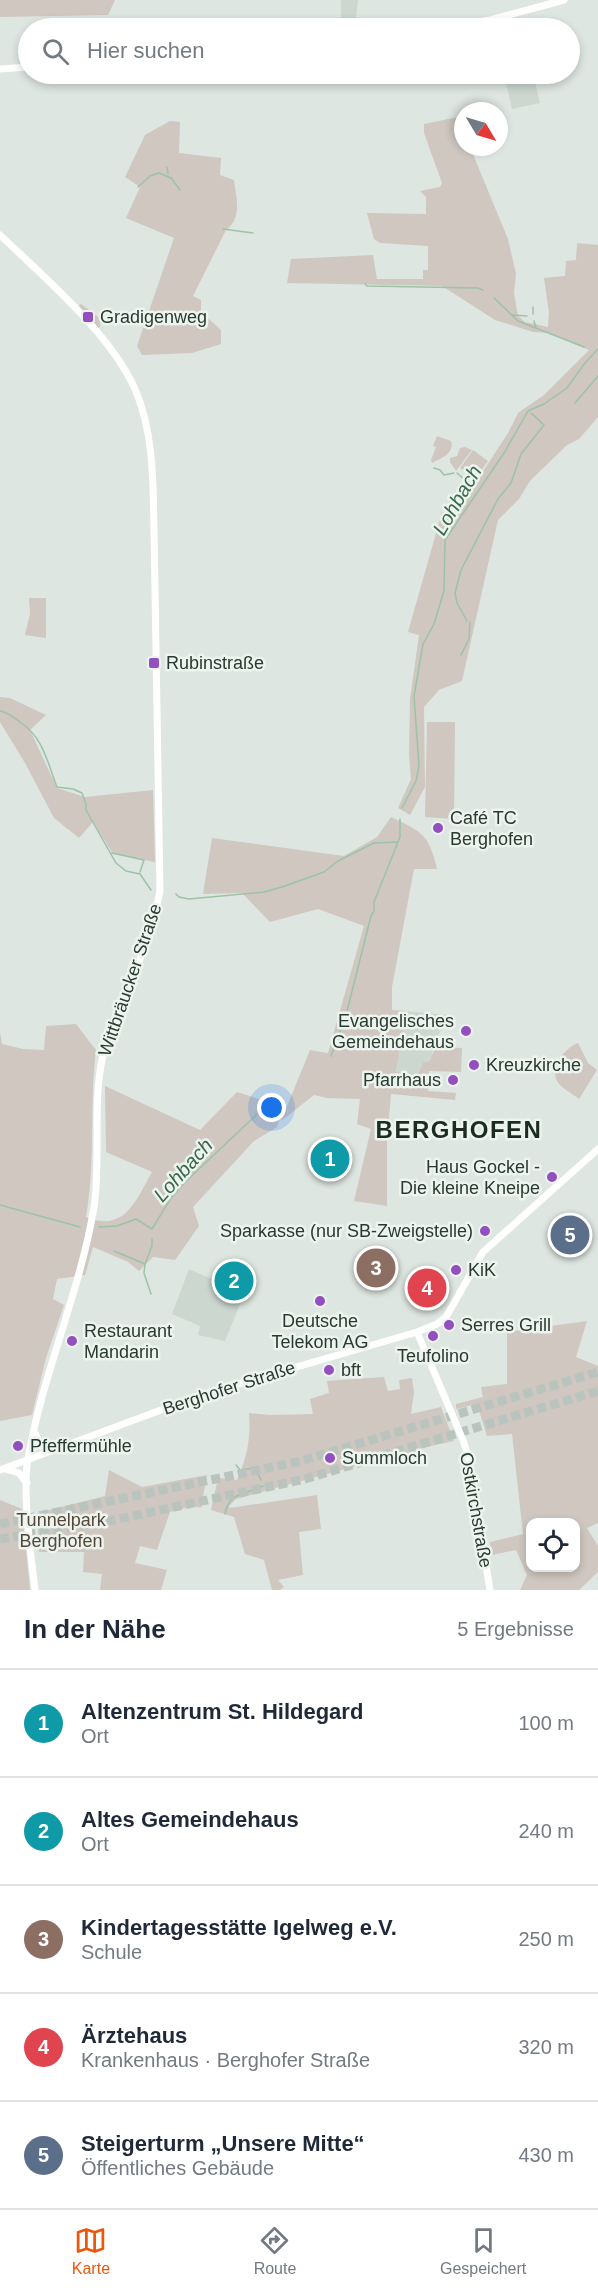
<!DOCTYPE html>
<html lang="de">
<meta charset="utf-8">
<style>
:root{--surface:#fff;--page:#f2f2f3;--text:#1f2937;--muted:#747a83;--line:#e0e1e3;--accent:#ea580c}
body{margin:0;font-family:Helvetica,sans-serif;background:var(--page);color:var(--text)}
.controls{position:absolute;right:18px;bottom:18px;display:grid;overflow:hidden;border-radius:12px;box-shadow:0 3px 9px #0003}
.controls button{width:54px;height:54px;display:grid;place-items:center;padding:0;border:0;border-bottom:2px solid var(--line);background:var(--surface);color:var(--text);font:30px sans-serif}
.compass{position:absolute;left:454px;top:102px;width:54px;height:54px;border-radius:50%;background:var(--surface);box-shadow:0 3px 9px #0003;rotate:128deg}
.you{position:absolute;left:272px;top:1108px;width:21px;height:21px;margin:-15px;border:4px solid #fff;border-radius:50%;background:#1a73e8;box-shadow:0 0 0 9px #1a73e833}
.badge{display:grid;place-items:center;width:39px;height:39px;border-radius:50%;background:var(--accent);color:#fff;font-size:20px;font-weight:700}
.pin{position:absolute;translate:-50% -50%;border:3px solid #fff;box-shadow:0 2px 6px #0006}
.list{margin:0;padding:0;list-style:none}
h2{display:flex;justify-content:space-between;align-items:center;height:78px;margin:0;padding:0 24px;font-size:26px}
h2 small{font-size:20px;font-weight:400;color:var(--muted)}
.list li{display:grid;grid-template-columns:39px 1fr auto;gap:18px;align-items:center;box-sizing:border-box;height:108px;padding:0 24px;border-top:2px solid var(--line)}
.list b{display:block;font-size:22px;white-space:nowrap}
.list p{margin:0;font-size:20px;white-space:nowrap;color:var(--muted)}
.list em{font-size:20px;font-style:normal;color:var(--muted)}
.icon{flex:none;width:33px;height:33px;fill:none;stroke:currentColor;stroke-width:2;stroke-linecap:round;stroke-linejoin:round}
.map{position:relative;flex:none;width:598px;height:1590px;overflow:hidden}
.search{position:absolute;background:var(--surface);box-shadow:0 3px 9px #0003;left:18px;right:18px;top:18px;height:66px;display:flex;align-items:center;gap:15px;box-sizing:border-box;padding:0 21px;border-radius:33px;color:var(--muted);font-size:22px}
.sheet{height:618px;background:var(--surface)}
nav{display:flex;justify-content:space-around;align-items:center;box-sizing:border-box;height:84px;border-top:2px solid var(--line);background:var(--surface);font-size:16px;color:var(--muted)}
nav a{display:grid;justify-items:center;gap:3px}
nav .on{color:var(--accent)}
.map>svg:first-child{display:block}
</style>
<div class="map">
<svg width="598" height="1590" viewBox="0 0 598 1590">
<rect width="100%" height="100%" fill="#dee6e1"/>
<path fill="#ccd7d0" d="M 341,0 L 358,0 L 356,19 L 341,19 Z
M 522,19 L 524,28 L 495,28 L 494,26 Z
M 504,74 L 533,74 L 540,103 L 512,109 Z
M 407,1011 L 447,1015 L 433,1049 L 432,1055 L 428,1061 L 423,1062 L 418,1074 L 396,1073 Z
M 374,1260 L 384,1260 L 386,1266 L 376,1274 L 370,1273 L 366,1264 Z
M 189,1269 L 218,1282 L 216,1287 L 243,1297 L 225,1341 L 198,1335 L 200,1326 L 172,1314 Z"/>
<path fill="#cfc7c0" fill-rule="evenodd" d="M 0,0 L 115,0 L 108,15 L 0,17 Z
M 458,117 L 463,130 L 463,147 L 470,147 L 508,239 L 516,274 L 514,293 L 518,316 L 525,322 L 548,327 L 549,313 L 544,278 L 565,276 L 566,261 L 576,260 L 577,243 L 598,245 L 598,417 L 579,439 L 567,445 L 530,481 L 519,499 L 498,520 L 462,681 L 439,690 L 424,707 L 425,787 L 410,815 L 398,808 L 411,779 L 409,755 L 410,699 L 419,635 L 408,632 L 442,512 L 454,516 L 508,433 L 518,413 L 544,395 L 589,350 L 548,333 L 533,332 L 495,320 L 442,286 L 287,283 L 291,259 L 373,255 L 377,279 L 423,279 L 423,270 L 428,270 L 428,246 L 380,243 L 374,239 L 367,213 L 426,214 L 426,197 L 420,191 L 440,187 L 442,183 L 424,133 L 424,124 Z
M 170,121 L 180,122 L 179,153 L 221,158 L 220,175 L 234,180 C 236,198 243,217 226,230 L 193,296 L 201,300 L 201,312 L 221,330 L 221,344 L 192,353 L 142,355 L 137,346 L 174,238 L 126,218 L 140,187 L 125,177 L 145,135 Z
M 81,304 L 101,319 L 100,327 L 98,328 L 77,307 Z
M 437,436 L 451,441 C 455,453 442,458 432,463 L 431,460 L 436,447 L 433,446 Z
M 465,447 L 472,450 L 456,471 L 450,462 L 450,458 L 457,456 L 460,448 Z
M 473,450 L 488,461 L 476,478 L 460,468 Z
M 29,598 L 46,598 L 46,638 L 25,635 L 30,614 Z
M 0,697 L 10,698 L 46,715 L 30,730 L 57,788 L 85,797 L 153,790 L 155,862 L 113,854 L 93,822 L 79,838 L 54,818 L 25,763 L 0,722 Z
M 427,722 L 455,722 L 454,819 L 425,817 Z
M 391,817 C 422,832 429,834 437,869 L 414,869 L 392,987 L 392,1010 L 407,1011 L 396,1072 L 418,1074 L 423,1062 L 429,1061 L 436,1047 L 462,1048 L 461,1072 L 429,1071 L 428,1091 L 456,1093 L 455,1100 L 391,1094 L 387,1140 L 387,1206 L 354,1201 L 371,1129 L 357,1124 L 360,1099 L 327,1098 L 314,1095 L 281,1121 L 310,1050 L 328,1053 L 364,926 L 318,909 L 270,922 L 242,893 L 203,894 L 212,838 L 344,856 L 377,837 Z
M 76,1024 L 96,1050 C 89,1105 96,1161 86,1217 C 125,1233 136,1200 152,1172 L 106,1152 L 105,1086 L 200,1130 L 237,1092 L 284,1107 L 277,1127 L 254,1141 L 193,1207 L 199,1226 L 175,1260 L 153,1257 L 139,1271 L 128,1262 L 93,1247 L 85,1275 L 57,1279 L 53,1299 L 64,1305 L 46,1358 L 32,1415 L 0,1421 L 0,1032 L 2,1044 L 23,1049 L 44,1050 L 46,1026 Z
M 578,1043 L 588,1063 L 597,1070 L 579,1099 C 573,1094 560,1087 557,1081 C 550,1066 565,1048 578,1043 Z
M 587,1321 L 576,1357 L 598,1366 L 598,1523 L 587,1528 L 598,1546 L 598,1572 L 579,1590 L 520,1590 L 527,1575 L 516,1550 L 491,1555 L 490,1542 L 523,1534 L 512,1434 L 487,1436 L 477,1404 L 456,1409 L 456,1404 L 483,1397 L 481,1387 L 507,1384 L 507,1332 ZM 530,1522 L 576,1522 L 576,1568 L 530,1568 Z
M 384,1377 L 388,1391 L 400,1389 L 399,1380 L 412,1378 L 414,1392 L 411,1414 L 441,1407 L 454,1441 L 422,1448 L 421,1455 L 404,1453 L 236,1499 L 229,1506 L 230,1508 L 317,1495 L 321,1529 L 299,1532 L 303,1575 L 278,1580 L 284,1587 L 280,1590 L 272,1590 L 264,1560 L 245,1554 L 234,1517 L 211,1510 L 218,1478 L 237,1480 C 247,1457 251,1439 249,1413 L 271,1415 L 313,1414 L 310,1399 L 329,1393 L 327,1381 Z
M 109,1470 L 142,1487 L 207,1475 L 201,1508 L 193,1506 L 170,1512 L 157,1550 L 140,1546 L 135,1563 L 167,1570 L 161,1590 L 100,1590 L 102,1574 L 83,1572 L 84,1552 L 39,1552 L 37,1513 L 105,1496 Z
M 0,1500 L 22,1509 L 30,1590 L 0,1590 Z"/>
<g fill="none" stroke-linecap="round" stroke-linejoin="round">
<path stroke="#9cc3a7" stroke-width="1.5" d="M 167,167 L 168,174
M 138,187 L 150,176 L 159,173 L 171,178 L 180,190
M 223,229 L 253,233
M 365,284 L 367,286 L 477,288 L 483,290
M 494,298 L 518,321 L 584,347
M 533,314 L 533,307
M 513,315 L 527,316
M 534,321 L 536,328
M 575,403 L 598,376
M 434,468 L 440,470 L 444,475 L 454,473
M 457,473 L 466,481
M 470,481 L 475,481
M 467,621 L 457,603 L 455,593 L 461,570 L 498,499 L 511,483 L 521,454 L 544,425 L 531,413
M 461,655 L 469,639 L 470,622
M 0,711 C 8,712 14,718 20,722 C 43,737 47,761 57,787 L 73,789 L 82,793 L 86,804 L 86,810 L 116,863 L 126,871 L 140,874 L 151,890
M 402,808 L 416,781 L 419,766 L 414,696 L 423,644 L 434,624 L 444,591 L 445,540 L 504,453 L 528,411 L 544,404 L 567,388 L 585,363 L 598,349
M 112,853 L 144,860 L 140,872
M 176,894 L 179,897 L 189,899 L 264,892 L 282,887 L 324,872 L 338,861 L 374,843 L 397,842
M 331,1056 L 347,1011 L 371,916 L 374,911 L 374,902 L 400,837 L 400,819
M 0,1205 L 80,1227
M 99,1227 L 117,1226 L 136,1219 L 152,1229 L 171,1198 L 184,1183 L 268,1104 L 283,1099
M 114,1251 L 145,1264 L 152,1246 L 152,1239
M 145,1264 L 144,1273 L 151,1294
M 236,1465 L 240,1470 L 255,1468 L 261,1480
M 225,1514 C 228,1492 247,1494 263,1486"/>
<path stroke="#bac4be" stroke-width="9" stroke-dasharray="9 4.5" stroke-linecap="butt" d="M 0,1524 L 301,1461 L 598,1372
M 0,1539 L 109,1521 L 305,1479 L 598,1391"/>
<path stroke="#fff" stroke-width="7" d="M 271,28 C 319,19 372,25 420,28
M 443,28 L 490,20 L 564,0
M 0,69 L 28,67
M 0,235 C 45,278 110,333 135,389 C 154,433 153,483 154,529 L 160,891 L 152,929 L 106,1044 C 90,1096 102,1153 94,1207 C 80,1292 43,1373 28,1458 C 22,1493 31,1554 35,1590
M 417,1332 L 463,1440 L 469,1459 L 490,1590
M 35,1433 L 41,1446 L 53,1450
M 5,1469 L 19,1473 L 27,1483
M 0,1470 L 204,1394 L 417,1332 L 437,1324 L 446,1317 L 483,1252 L 598,1149"/>
</g>
<g fill="#934ebf" stroke="#edf4ef" stroke-width="2">
<rect x="82" y="311" width="12" height="12" rx="3"/>
<rect x="148" y="657" width="12" height="12" rx="3"/>
<circle cx="438" cy="828" r="6"/>
<circle cx="466" cy="1031" r="6"/>
<circle cx="474" cy="1065" r="6"/>
<circle cx="453" cy="1080" r="6"/>
<circle cx="552" cy="1177" r="6"/>
<circle cx="485" cy="1231" r="6"/>
<circle cx="456" cy="1270" r="6"/>
<circle cx="320" cy="1301" r="6"/>
<circle cx="449" cy="1325" r="6"/>
<circle cx="433" cy="1336" r="6"/>
<circle cx="72" cy="1341" r="6"/>
<circle cx="329" cy="1370" r="6"/>
<circle cx="18" cy="1446" r="6"/>
<circle cx="330" cy="1458" r="6"/>
</g>
<g text-anchor="middle" dominant-baseline="central" stroke-width="5" stroke-linejoin="round" paint-order="stroke">
<g font-size="18" fill="#293b30" stroke="#edf4ef" text-anchor="start">
<text x="100" y="317">Gradigenweg</text>
<text x="166" y="663">Rubinstraße</text>
<text x="450" y="818">Café TC<tspan x="450" dy="21">Berghofen</tspan></text>
<text x="454" y="1021" text-anchor="end">Evangelisches<tspan x="454" dy="21">Gemeindehaus</tspan></text>
<text x="486" y="1065">Kreuzkirche</text>
<text x="441" y="1080" text-anchor="end">Pfarrhaus</text>
<text x="540" y="1167" text-anchor="end">Haus Gockel -<tspan x="540" dy="21">Die kleine Kneipe</tspan></text>
<text x="473" y="1231" text-anchor="end">Sparkasse (nur SB-Zweigstelle)</text>
<text x="468" y="1270">KiK</text>
<text x="320" y="1321" text-anchor="middle">Deutsche<tspan x="320" dy="21">Telekom AG</tspan></text>
<text x="461" y="1325">Serres Grill</text>
<text x="84" y="1331">Restaurant<tspan x="84" dy="21">Mandarin</tspan></text>
<text x="433" y="1356" text-anchor="middle">Teufolino</text>
<text x="341" y="1370">bft</text>
<text x="30" y="1446">Pfeffermühle</text>
<text x="342" y="1458">Summloch</text>
</g>
<g font-size="18" fill="#293b30" stroke="#edf4ef">
<text transform="translate(130 980) rotate(-71)">Wittbräucker Straße</text>
<text transform="translate(229 1388) rotate(-18)">Berghofer Straße</text>
<text transform="translate(476 1510) rotate(80)">Ostkirchstraße</text>
</g>
<g font-size="18" fill="#554838" stroke="#edf4ef">
<text x="61" y="1520">Tunnelpark<tspan x="61" dy="21">Berghofen</tspan></text>
</g>
<g font-size="20" font-style="italic" fill="#376a47" stroke="#edf4ef">
<text transform="translate(457 500) rotate(-60)">Lohbach</text>
<text transform="translate(183 1170) rotate(-48)">Lohbach</text>
</g>
<g font-size="24" font-weight="bold" letter-spacing="1.5" fill="#1b2c22" stroke="#edf4ef">
<text x="459" y="1129">BERGHOFEN</text>
</g>
</g>
</svg>
<div class="controls">
<button><svg class="icon" aria-label="locate" viewBox="0 0 24 24"><circle cx="12" cy="12" r="6"/><path d="M12 2v4M12 18v4M2 12h4M18 12h4"/></svg></button>
</div>
<svg class="compass" viewBox="-18 -18 36 36"><path d="M0-13l5 13h-10z" fill="#e53935"/><path d="M0 13l5-13h-10z" fill="#747a83"/></svg>
<div class="you"></div>
<div class="pin badge" style="left:330px;top:1159px;background:#0f9aa8">1</div>
<div class="pin badge" style="left:234px;top:1281px;background:#0f9aa8">2</div>
<div class="pin badge" style="left:376px;top:1268px;background:#8d6e63">3</div>
<div class="pin badge" style="left:427px;top:1288px;background:#e0444e">4</div>
<div class="pin badge" style="left:570px;top:1235px;background:#5c6f8a">5</div>
<div class="search"><svg class="icon" aria-label="search" viewBox="0 0 24 24"><circle cx="10" cy="10" r="6"/><path d="M15 15l6 6"/></svg>Hier suchen</div>
</div>
<section class="sheet">
<h2>In der Nähe<small>5 Ergebnisse</small></h2>
<ul class="list">
<li><span class="badge" style="background:#0f9aa8">1</span><div><b>Altenzentrum St. Hildegard</b><p>Ort</p></div><em>100 m</em></li>
<li><span class="badge" style="background:#0f9aa8">2</span><div><b>Altes Gemeindehaus</b><p>Ort</p></div><em>240 m</em></li>
<li><span class="badge" style="background:#8d6e63">3</span><div><b>Kindertagesstätte Igelweg e.V.</b><p>Schule</p></div><em>250 m</em></li>
<li><span class="badge" style="background:#e0444e">4</span><div><b>Ärztehaus</b><p>Krankenhaus · Berghofer Straße</p></div><em>320 m</em></li>
<li><span class="badge" style="background:#5c6f8a">5</span><div><b>Steigerturm „Unsere Mitte“</b><p>Öffentliches Gebäude</p></div><em>430 m</em></li>
</ul>
</section>
<nav>
<a class="on"><svg class="icon" aria-label="map" viewBox="0 0 24 24"><path d="M3 6l6-2 6 2 6-2v14l-6 2-6-2-6 2zM9 4v14M15 6v14"/></svg>Karte</a>
<a><svg class="icon" aria-label="directions" viewBox="0 0 24 24"><path d="M12 3l9 9-9 9-9-9zM9 14v-3h6M13 9l2 2-2 2"/></svg>Route</a>
<a><svg class="icon" aria-label="saved" viewBox="0 0 24 24"><path d="M7 4h10v16l-5-4-5 4z"/></svg>Gespeichert</a>
</nav>
